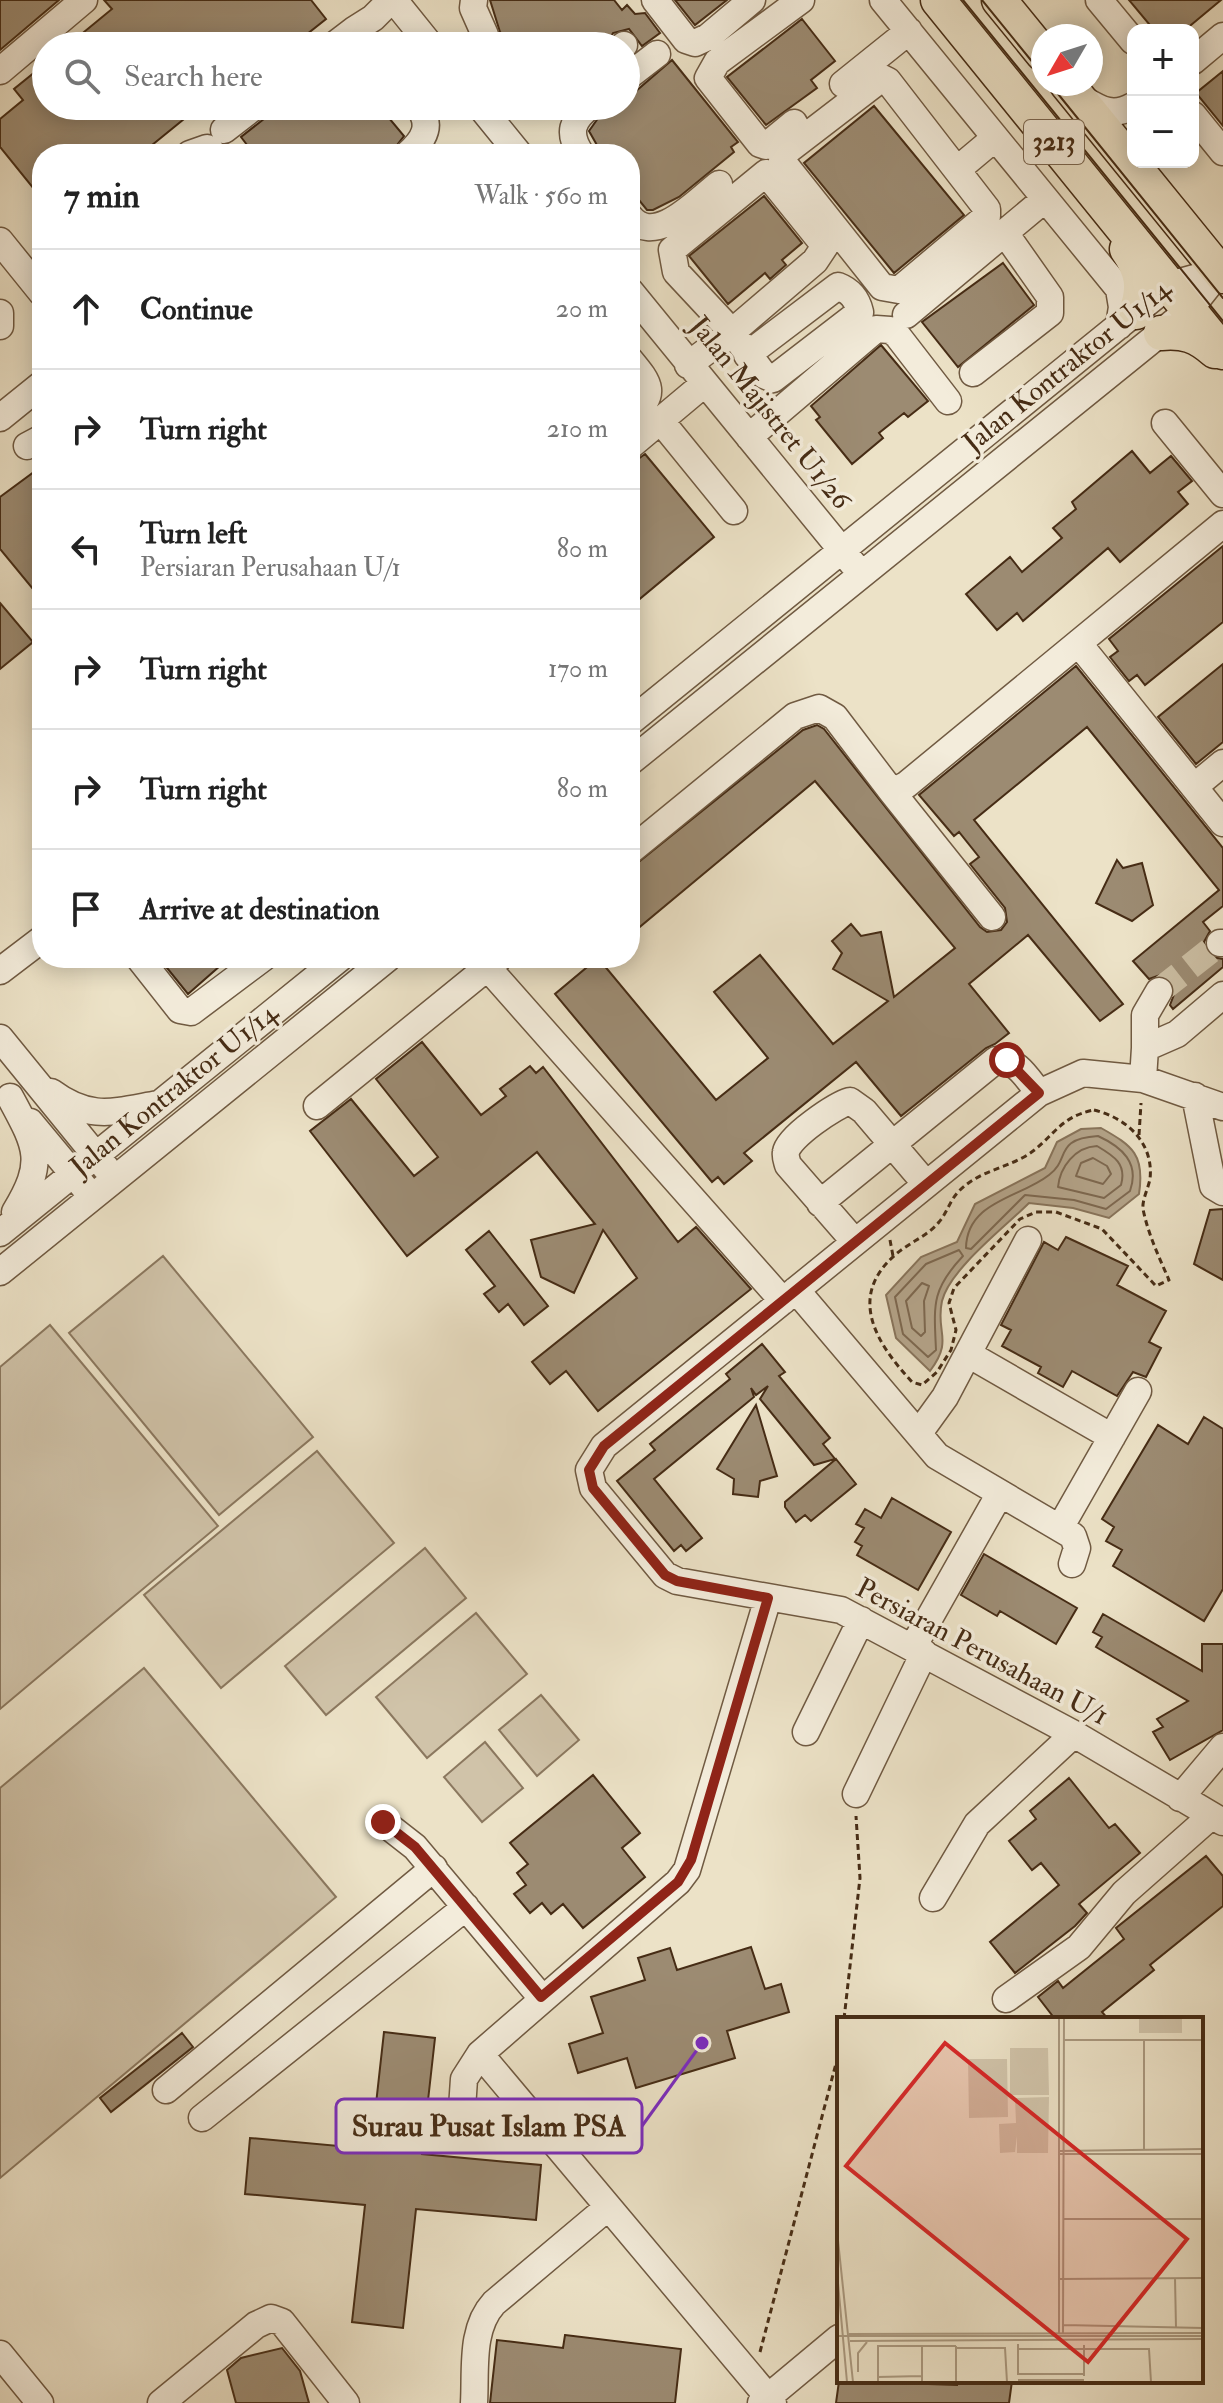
<!DOCTYPE html>
<meta charset="utf-8">
<style>
:root{--surface:#fff;--page:#f2f2f2;--text:#222;--muted:#767676;--line:#e0e0e0}
body{margin:0;font-family:"IM FELL Double Pica",serif;background:var(--page);color:var(--text)}
.controls{position:absolute;right:24px;top:24px;display:grid;overflow:hidden;border-radius:16px;box-shadow:0 4px 20px #0003}
.controls button{width:72px;height:72px;display:grid;place-items:center;padding:0;border:0;border-bottom:2px solid var(--line);background:var(--surface);color:var(--text);font:40px sans-serif}
.compass{position:absolute;left:1031px;top:24px;width:72px;height:72px;border-radius:50%;background:var(--surface);box-shadow:0 4px 20px #0003;rotate:231deg}
.stop{position:absolute;width:24px;height:24px;margin:-18px;border:6px solid #8f2418;border-radius:50%;background:#fff}
.stop.end{background:#8f2418;border-color:#fff;box-shadow:0 2px 8px #0008}
.list{margin:0;padding:0;list-style:none}
h2{display:flex;justify-content:space-between;align-items:center;height:104px;margin:0;padding:0 32px;font-size:34px}
h2 small{font-size:26px;font-weight:400;color:var(--muted)}
.list li{display:grid;grid-template-columns:52px 1fr auto;gap:24px;align-items:center;box-sizing:border-box;height:120px;padding:0 32px;border-top:2px solid var(--line)}
.list b{display:block;font-size:30px;white-space:nowrap}
.list p{margin:0;font-size:26px;white-space:nowrap;color:var(--muted)}
.list em{font-size:26px;font-style:normal;color:var(--muted)}
.icon{flex:none;width:44px;height:44px;fill:none;stroke:currentColor;stroke-width:2;stroke-linecap:round;stroke-linejoin:round}
.map{position:relative;flex:none;width:1223px;height:2403px;overflow:hidden}
.search{position:absolute;background:var(--surface);box-shadow:0 4px 20px #0003;left:32px;top:32px;width:608px;height:88px;display:flex;align-items:center;gap:20px;box-sizing:border-box;padding:0 28px;border-radius:44px;color:var(--muted);font-size:30px}
.panel{position:absolute;background:var(--surface);box-shadow:0 4px 20px #0003;left:32px;top:144px;width:608px;height:824px;border-radius:32px}
.map>svg:first-child{display:block}
</style>
<div class="map">
<svg width="1223" height="2403" viewBox="0 0 1223 2403">
<rect width="100%" height="100%" fill="#ece2c7"/>
<filter id="stains"><feTurbulence type="fractalNoise" baseFrequency=".0025" numOctaves="4"/><feColorMatrix values="0 0 0 0 .2 0 0 0 0 .09 0 0 0 0 .02 0 0 0 .5 -.17"/></filter>
<radialGradient id="worn" r=".72"><stop offset=".6" stop-color="#630" stop-opacity="0"/><stop offset="1" stop-color="#630" stop-opacity=".3"/></radialGradient>
<path fill="#d0c3a9" stroke="#8b785f" stroke-width="2" d="M 163,1256 L 313,1437 L 219,1515 L 69,1333 Z
M 50,1325 L 218,1526 L 0,1709 L 0,1367 Z
M 317,1451 L 394,1543 L 221,1688 L 144,1595 Z
M 425,1548 L 466,1598 L 326,1715 L 285,1666 Z
M 476,1613 L 527,1674 L 427,1758 L 376,1697 Z
M 144,1668 L 336,1897 L 0,2178 L 0,1788 Z
M 541,1695 L 579,1740 L 537,1776 L 499,1730 Z
M 485,1742 L 523,1788 L 482,1822 L 444,1777 Z"/>
<path fill="#b4a48a" stroke="#88745b" stroke-width="2" d="M 1101,1128 C 1133,1146 1145,1155 1139,1194 L 1109,1218 L 1073,1208 L 1029,1203 C 1005,1227 950,1269 942,1301 C 935,1333 954,1339 930,1371 L 896,1338 L 886,1295 L 921,1257 L 957,1242 L 975,1204 L 1045,1168 L 1057,1142 L 1081,1129 Z"/>
<g fill="none" stroke-linecap="round" stroke-linejoin="round">
<path stroke="#7d6850" stroke-width="2" d="M 1098,1136 C 1122,1147 1140,1163 1130,1191 L 1106,1209 L 1074,1200 L 1025,1195 L 971,1249 L 966,1248 C 967,1201 1020,1198 1049,1175 C 1071,1159 1053,1139 1098,1136 Z
M 1097,1146 C 1114,1156 1127,1164 1121,1185 L 1104,1198 L 1058,1187 C 1060,1167 1075,1147 1097,1146 Z
M 1093,1158 L 1107,1166 L 1111,1174 L 1103,1184 L 1076,1176 L 1081,1163 Z
M 959,1250 L 963,1256 C 931,1290 934,1305 936,1350 L 928,1357 L 903,1334 L 895,1297 L 926,1264 Z
M 922,1283 L 929,1286 L 924,1301 L 925,1332 L 921,1336 L 912,1328 L 906,1301 Z"/>
</g>
<path fill="#9c8b72" stroke="#462c15" stroke-width="2" d="M 0,0 L 59,0 L 0,50 Z
M 104,0 L 311,0 L 326,19 L 292,46 L 67,46 L 112,9 Z
M 490,0 L 614,0 L 622,10 L 627,5 L 635,14 L 645,13 L 660,33 L 642,46 L 629,29 L 613,33 L 606,46 L 512,46 L 500,32 Z
M 675,0 L 727,0 L 695,25 Z
M 1129,0 L 1221,0 L 1185,30 L 1154,30 Z
M 802,19 L 835,61 L 811,80 L 817,88 L 766,125 L 727,77 Z
M 672,60 L 738,142 L 731,147 L 734,152 L 679,197 L 653,210 L 647,210 L 630,189 L 630,154 L 602,154 L 589,131 L 606,107 L 626,106 L 626,94 L 636,91 Z
M 46,63 L 46,106 L 200,106 L 141,154 L 42,154 L 42,199 L 0,147 L 0,119 L 23,100 L 14,89 Z
M 1223,71 L 1223,126 L 1196,93 Z
M 271,106 L 379,106 L 404,136 L 390,154 L 254,154 L 241,137 L 265,118 Z
M 874,106 L 964,215 L 894,273 L 804,163 Z
M 764,196 L 802,243 L 782,260 L 786,265 L 770,279 L 765,273 L 728,304 L 689,256 Z
M 1003,263 L 1034,305 L 958,367 L 922,322 Z
M 881,345 L 928,401 L 908,417 L 904,413 L 879,433 L 883,438 L 852,464 L 816,420 L 820,417 L 811,406 Z
M 1132,451 L 1150,473 L 1171,456 L 1192,481 L 1178,492 L 1188,504 L 1120,562 L 1108,548 L 1023,621 L 1017,613 L 997,630 L 966,594 L 1010,557 L 1022,572 L 1062,538 L 1053,528 L 1076,509 L 1072,502 Z
M 645,454 L 714,537 L 630,607 L 630,465 Z
M 42,466 L 42,600 L 0,549 L 0,497 Z
M 1223,546 L 1223,622 L 1145,685 L 1137,675 L 1129,681 L 1110,657 L 1118,651 L 1109,639 Z
M 0,603 L 33,642 L 0,669 Z
M 1223,664 L 1223,742 L 1196,764 L 1158,717 Z
M 1076,666 L 1223,848 L 1223,906 L 1203,922 L 1210,931 L 1204,942 L 1206,950 L 1213,957 L 1223,959 L 1223,967 L 1173,1009 L 1170,1005 L 1175,992 L 1172,982 L 1160,975 L 1149,979 L 1133,961 L 1219,890 L 1087,727 L 974,820 L 1123,1004 L 1100,1021 L 1028,935 L 969,984 L 1009,1033 L 995,1044 L 986,1048 L 901,1116 L 856,1062 L 744,1153 L 752,1161 L 724,1184 L 718,1177 L 712,1182 L 555,994 L 598,958 L 716,1100 L 768,1058 L 714,992 L 760,955 L 833,1044 L 888,1001 L 833,969 L 842,953 L 832,941 L 851,924 L 861,936 L 881,932 L 894,997 L 955,948 L 815,781 L 630,935 L 630,869 L 803,730 L 817,725 L 824,729 L 980,927 L 987,932 L 1001,930 L 1007,922 L 1005,908 L 970,864 L 979,857 L 959,832 L 954,836 L 919,795 Z
M 1117,860 L 1123,868 L 1142,863 L 1153,905 L 1132,921 L 1096,903 Z
M 159,958 L 229,958 L 188,994 Z
M 422,1042 L 481,1115 L 506,1096 L 500,1089 L 530,1066 L 536,1073 L 543,1067 L 678,1242 L 696,1227 L 751,1289 L 598,1411 L 566,1371 L 550,1384 L 532,1362 L 637,1278 L 603,1230 L 574,1293 L 541,1277 L 531,1240 L 595,1224 L 537,1152 L 407,1256 L 310,1131 L 351,1099 L 414,1176 L 438,1157 L 376,1079 Z
M 1223,1209 L 1223,1280 L 1194,1264 L 1210,1210 Z
M 489,1231 L 548,1306 L 524,1325 L 508,1304 L 499,1312 L 484,1294 L 495,1286 L 466,1250 Z
M 1066,1237 L 1128,1266 L 1117,1285 L 1166,1311 L 1149,1342 L 1161,1348 L 1146,1377 L 1133,1372 L 1117,1396 L 1072,1371 L 1063,1387 L 1038,1373 L 1041,1367 L 1002,1346 L 1011,1330 L 1001,1325 L 1044,1242 L 1058,1250 Z
M 762,1344 L 785,1372 L 779,1376 L 830,1438 L 823,1444 L 835,1459 L 814,1465 L 760,1399 L 768,1386 L 756,1395 L 751,1388 L 754,1397 L 654,1479 L 702,1538 L 686,1551 L 681,1545 L 674,1551 L 617,1481 L 655,1450 L 650,1444 L 730,1379 L 726,1374 Z
M 756,1405 L 777,1476 L 760,1481 L 758,1497 L 733,1494 L 734,1479 L 717,1469 Z
M 1204,1417 L 1223,1429 L 1223,1589 L 1204,1621 L 1113,1566 L 1122,1550 L 1106,1541 L 1114,1527 L 1102,1519 L 1158,1425 L 1188,1444 Z
M 836,1459 L 856,1484 L 811,1521 L 805,1515 L 796,1522 L 785,1507 L 785,1502 Z
M 892,1498 L 951,1532 L 918,1590 L 857,1555 L 862,1546 L 855,1542 L 864,1528 L 856,1524 L 865,1509 L 881,1518 Z
M 984,1554 L 1077,1608 L 1056,1644 L 1000,1611 L 997,1616 L 961,1595 Z
M 1103,1614 L 1202,1671 L 1202,1644 L 1223,1644 L 1223,1730 L 1170,1760 L 1153,1732 L 1163,1727 L 1157,1719 L 1188,1701 L 1096,1647 L 1102,1637 L 1093,1632 Z
M 593,1775 L 640,1833 L 622,1848 L 645,1877 L 583,1928 L 563,1904 L 551,1914 L 542,1903 L 530,1913 L 514,1894 L 526,1885 L 517,1873 L 528,1864 L 510,1843 Z
M 1069,1778 L 1109,1828 L 1115,1824 L 1140,1853 L 1079,1904 L 1087,1913 L 1075,1926 L 1015,1973 L 990,1942 L 1059,1885 L 1041,1863 L 1032,1870 L 1009,1841 L 1036,1819 L 1030,1811 Z
M 1206,1856 L 1223,1876 L 1223,1906 L 1150,1965 L 1154,1970 L 1102,2012 L 1108,2019 L 1055,2019 L 1038,1997 L 1058,1981 L 1063,1988 L 1124,1939 L 1116,1928 Z
M 751,1947 L 765,1989 L 781,1984 L 789,2012 L 727,2031 L 735,2058 L 636,2088 L 627,2058 L 578,2073 L 569,2044 L 603,2033 L 591,1997 L 645,1980 L 638,1958 L 670,1948 L 677,1970 Z
M 384,2032 L 435,2038 L 422,2154 L 541,2165 L 536,2220 L 416,2209 L 403,2328 L 352,2322 L 365,2205 L 245,2194 L 250,2138 L 371,2149 Z
M 182,2033 L 193,2047 L 111,2112 L 100,2098 Z
M 565,2335 L 681,2349 L 675,2403 L 490,2403 L 497,2340 L 563,2348 Z
M 282,2348 L 300,2371 L 309,2403 L 236,2403 L 227,2370 L 241,2358 Z
M 839,2381 L 957,2385 L 957,2381 L 1012,2381 L 1009,2403 L 836,2403 Z"/>
<g fill="none" stroke-linecap="round" stroke-linejoin="round">
<path stroke="#cbbea3" stroke-width="26" stroke-dasharray="26 13" stroke-linecap="butt" d="M 1159,991 L 1220,943"/>
<g stroke="#705a42" stroke-width="29">
<path id="minor" d="M 394,0 L 431,46
M 655,0 L 686,40 L 695,43 L 708,37 L 752,0
M 883,0 L 1119,289 L 1122,307 L 1119,326
M 1099,0 L 1133,41
M 333,46 L 354,30
M 369,46 L 354,30 L 373,18 L 391,0
M 474,46 L 485,35 L 473,8 L 474,0
M 623,46 L 624,45
M 1193,61 L 1223,36
M 0,71 L 84,0
M 626,78 L 657,54
M 882,78 L 888,81 L 987,209 L 987,216 L 899,290 L 882,287 L 782,161 L 783,154 Z
M 843,84 L 909,31
M 1083,99 C 1101,110 1113,117 1133,106
M 480,106 L 519,154
M 1193,115 L 1223,152
M 794,123 L 766,146 L 760,144 L 708,78 L 717,62 L 801,0
M 224,130 L 255,106
M 190,154 L 207,148 L 214,154
M 408,154 C 424,140 433,125 418,106
M 581,154 C 567,133 572,120 590,106
M 958,169 L 995,138
M 630,217 C 655,248 698,200 719,184
M 0,241 L 42,293
M 630,291 L 853,564
M 0,313 L 0,326
M 906,315 L 1045,199
M 630,360 C 650,384 658,394 630,417
M 688,365 L 732,332 L 815,261 L 825,246 L 766,173 L 672,250 L 676,272 L 732,332 L 764,375 L 773,379 L 860,312 C 857,299 851,291 838,286 L 747,355
M 973,373 L 1050,313 L 1050,297 L 1005,233
M 0,418 L 42,384
M 660,420 L 734,511
M 1165,423 L 1223,494
M 749,437 L 876,329 L 890,330 L 897,335 L 948,401
M 27,446 L 42,438
M 630,446 L 704,384
M 1079,644 L 1223,823
M 630,722 L 1169,285 L 1220,271
M 630,762 L 1189,310 L 1220,271
M 1194,787 L 1223,763
M 892,792 L 992,917
M 630,851 L 795,716 L 819,708 L 835,717 L 892,792 L 906,785 L 1223,524
M 1220,943 L 1223,943
M 139,958 L 180,1010 L 191,1012 L 263,958
M 487,967 L 783,1301
M 0,971 L 42,939
M 0,1038 L 106,1168
M 1145,1048 L 1145,1015 L 1159,991
M 1143,1079 L 1145,1048 L 1177,1034 L 1223,995
M 51,1092 C 90,1121 113,1112 158,1104
M 1195,1096 L 1213,1186 L 1223,1192
M 10,1097 C 37,1147 46,1161 15,1212
M 317,1106 L 499,958
M 1223,1107 L 1143,1079 L 1083,1073 L 1039,1093 L 604,1446 L 589,1470 L 593,1488 L 665,1575 L 677,1581 L 841,1610 L 1074,1734 L 1223,1822
M 30,1122 L 84,1187
M 820,1203 L 996,1060 C 1017,1059 1027,1078 1039,1093
M 0,1233 L 340,958
M 855,1242 L 788,1165 C 787,1161 785,1157 786,1152 C 788,1137 836,1105 850,1101 L 864,1111 L 926,1184
M 0,1272 L 388,958
M 796,1290 L 937,1456 L 1073,1536 L 1077,1548 L 1072,1564
M 968,1354 L 1112,1437
M 919,1433 L 945,1397 L 1028,1240
M 1060,1528 L 1138,1391
M 768,1598 L 687,1870 L 678,1882 L 480,2054 L 773,2403
M 913,1647 L 999,1495
M 806,1732 L 861,1620
M 856,1794 L 924,1653
M 1180,1798 L 1223,1747
M 383,1822 L 415,1847 L 541,1997
M 933,1898 L 977,1824 L 1074,1734
M 1006,1999 L 1079,1947 L 1124,1893 L 1210,1817
M 480,2054 L 464,2079 L 461,2123 C 481,2143 515,2142 536,2124
M 166,2090 L 434,1868
M 202,2118 L 466,1907
M 0,2354 L 40,2403
M 161,2403 L 256,2325 L 271,2318 L 282,2322 L 346,2403
M 474,2403 C 476,2370 470,2329 494,2303 L 607,2208
M 761,2403 L 839,2338"/>
</g>
<g stroke="#462c15" stroke-width="37">
<path id="major" d="M 938,0 L 1223,352
M 999,0 L 1043,54
M 1067,84 L 1223,276
M 1127,249 C 1142,270 1145,288 1136,312
M 1161,333 C 1184,331 1197,335 1215,351"/>
</g>
<path stroke="#462c15" stroke-width="3" stroke-dasharray="6 4" stroke-linecap="butt" d="M 1094,1110 C 1127,1118 1154,1143 1150,1179 C 1148,1189 1142,1200 1143,1209 C 1148,1234 1159,1257 1169,1280 L 1156,1286 L 1102,1229 L 1056,1212 L 1036,1212 L 1020,1219 L 954,1288 L 949,1303 L 956,1330 L 951,1350 L 937,1372 L 922,1385 L 912,1382 C 878,1345 846,1298 895,1255 C 908,1243 928,1236 939,1222 C 947,1213 950,1200 959,1191 C 978,1172 1002,1169 1024,1157 C 1052,1141 1057,1117 1094,1110 Z
M 1139,1135 L 1141,1103
M 890,1240 L 893,1256
M 844,2019 L 860,1878 L 856,1816
M 760,2352 L 839,2052"/>
<use href="#minor" stroke="#f3ecdb" stroke-width="26"/>
<use href="#major" stroke="#ece2c7" stroke-width="34"/>
<path stroke="#462c15" stroke-width="2" d="M 963,0 L 1223,321
M 982,0 L 1043,75
M 1050,84 L 1223,298"/>
</g>
<g fill="none" stroke-linecap="round" stroke-linejoin="round">
<path stroke="#8f2418" stroke-width="10" d="M 383,1822 L 415,1847 L 541,1997 L 678,1882 L 691,1860 L 768,1598 L 677,1581 L 665,1575 L 593,1488 L 589,1470 L 604,1446 L 1039,1093 L 1007,1060"/>
</g>
<g text-anchor="middle" dominant-baseline="central" stroke-width="7" stroke-linejoin="round" paint-order="stroke">
<rect fill="#f3ecdb" stroke="#7a6650" stroke-width="2" x="1024" y="120" width="60" height="44" rx="6"/>
<g font-size="26" font-weight="bold" fill="#462c15">
<text x="1054" y="142">3213</text>
</g>
<g font-size="28" fill="#462c15" stroke="#f3ecdb">
<text transform="translate(1067 366) rotate(-39)">Jalan Kontraktor U1/14</text>
<text transform="translate(770 413) rotate(51)">Jalan Majistret U1/26</text>
<text transform="translate(174 1090) rotate(-39)">Jalan Kontraktor U1/14</text>
<text transform="translate(982 1652) rotate(28)">Persiaran Perusahaan U/1</text>
</g>
</g>
<g transform="translate(837 2017)">
<rect width="366" height="366" fill="#ece2c7"/>
<path d="M 302,1 L 345,1 L 345,16 L 302,16 ZM 173,31 L 211,31 L 212,78 L 173,78 ZM 131,42 L 170,42 L 171,100 L 132,101 ZM 212,80 L 211,136 L 180,136 L 180,119 L 178,135 L 163,136 L 162,107 L 179,106 L 178,81 Z" fill="#d0c3a9"/>
<path fill="none" stroke="#aa9980" stroke-width="2" d="M 222,1 L 222,317M 227,23 L 366,23M 307,23 L 307,134M 223,134 L 366,132M 223,137 L 366,137M 226,202 L 366,202M 0,214 L 16,365M 0,255 L 10,365M 338,261 L 339,311M 223,262 L 366,261M 227,308 L 366,311M 226,316 L 227,1M 12,317 L 366,316M 0,319 L 366,319M 13,324 L 366,322M 181,327 L 181,358M 247,328 L 247,359M 85,329 L 85,365M 119,329 L 119,365M 119,331 L 168,331 L 170,365M 181,332 L 312,332 L 314,365M 21,355 L 21,336 L 30,325M 181,357 L 247,357M 41,360 L 85,359M 181,363 L 247,363M 41,365 L 41,329 L 119,329"/>
<path fill="#d62828" fill-opacity="0.15" stroke="#d62828" stroke-width="4" d="M 108,26 L 350,222 L 251,345 L 9,149 Z"/>
<rect width="366" height="366" fill="none" stroke="#462c15" stroke-width="4"/>
</g>
<path fill="none" stroke="#7b2cbf" stroke-width="3" d="M702 2043L642 2126"/>
<circle fill="#7b2cbf" stroke="#f3ecdb" stroke-width="3" cx="702" cy="2043" r="8"/>
<rect fill="#f3ecdb" stroke="#7b2cbf" stroke-width="3" x="336" y="2099" width="306" height="54" rx="8"/>
<g font-size="30" text-anchor="middle" font-weight="bold" fill="#462c15">
<text x="489" y="2136">Surau Pusat Islam PSA</text>
</g>
<rect width="100%" height="100%" filter="url(#stains)"/>
<rect width="100%" height="100%" fill="url(#worn)"/>
</svg>
<div class="controls">
<button>+</button>
<button>−</button>
</div>
<svg class="compass" viewBox="-18 -18 36 36"><path d="M0-13l5 13h-10z" fill="#e53935"/><path d="M0 13l5-13h-10z" fill="#767676"/></svg>
<div class="stop" style="left:1007px;top:1060px"></div>
<div class="stop end" style="left:383px;top:1822px"></div>
<div class="search"><svg class="icon" aria-label="search" viewBox="0 0 24 24"><circle cx="10" cy="10" r="6"/><path d="M15 15l6 6"/></svg>Search here</div>
<section class="panel">
<h2>7 min<small>Walk · 560 m</small></h2>
<ul class="list">
<li><svg class="icon" aria-label="ahead" viewBox="0 0 24 24"><path d="M12 20V5M6 11l6-6 6 6"/></svg><div><b>Continue</b></div><em>20 m</em></li>
<li><svg class="icon" aria-label="right" viewBox="0 0 24 24"><path d="M7 20v-9h11M14 6l5 5-5 5"/></svg><div><b>Turn right</b></div><em>210 m</em></li>
<li><svg class="icon" aria-label="left" viewBox="0 0 24 24"><path d="M17 20v-9H6M10 6l-5 5 5 5"/></svg><div><b>Turn left</b><p>Persiaran Perusahaan U/1</p></div><em>80 m</em></li>
<li><svg class="icon" aria-label="right" viewBox="0 0 24 24"><path d="M7 20v-9h11M14 6l5 5-5 5"/></svg><div><b>Turn right</b></div><em>170 m</em></li>
<li><svg class="icon" aria-label="right" viewBox="0 0 24 24"><path d="M7 20v-9h11M14 6l5 5-5 5"/></svg><div><b>Turn right</b></div><em>80 m</em></li>
<li><svg class="icon" aria-label="arrive" viewBox="0 0 24 24"><path d="M6 21V4h12l-3 4 3 4H6"/></svg><div><b>Arrive at destination</b></div></li>
</ul>
</section>
</div>
